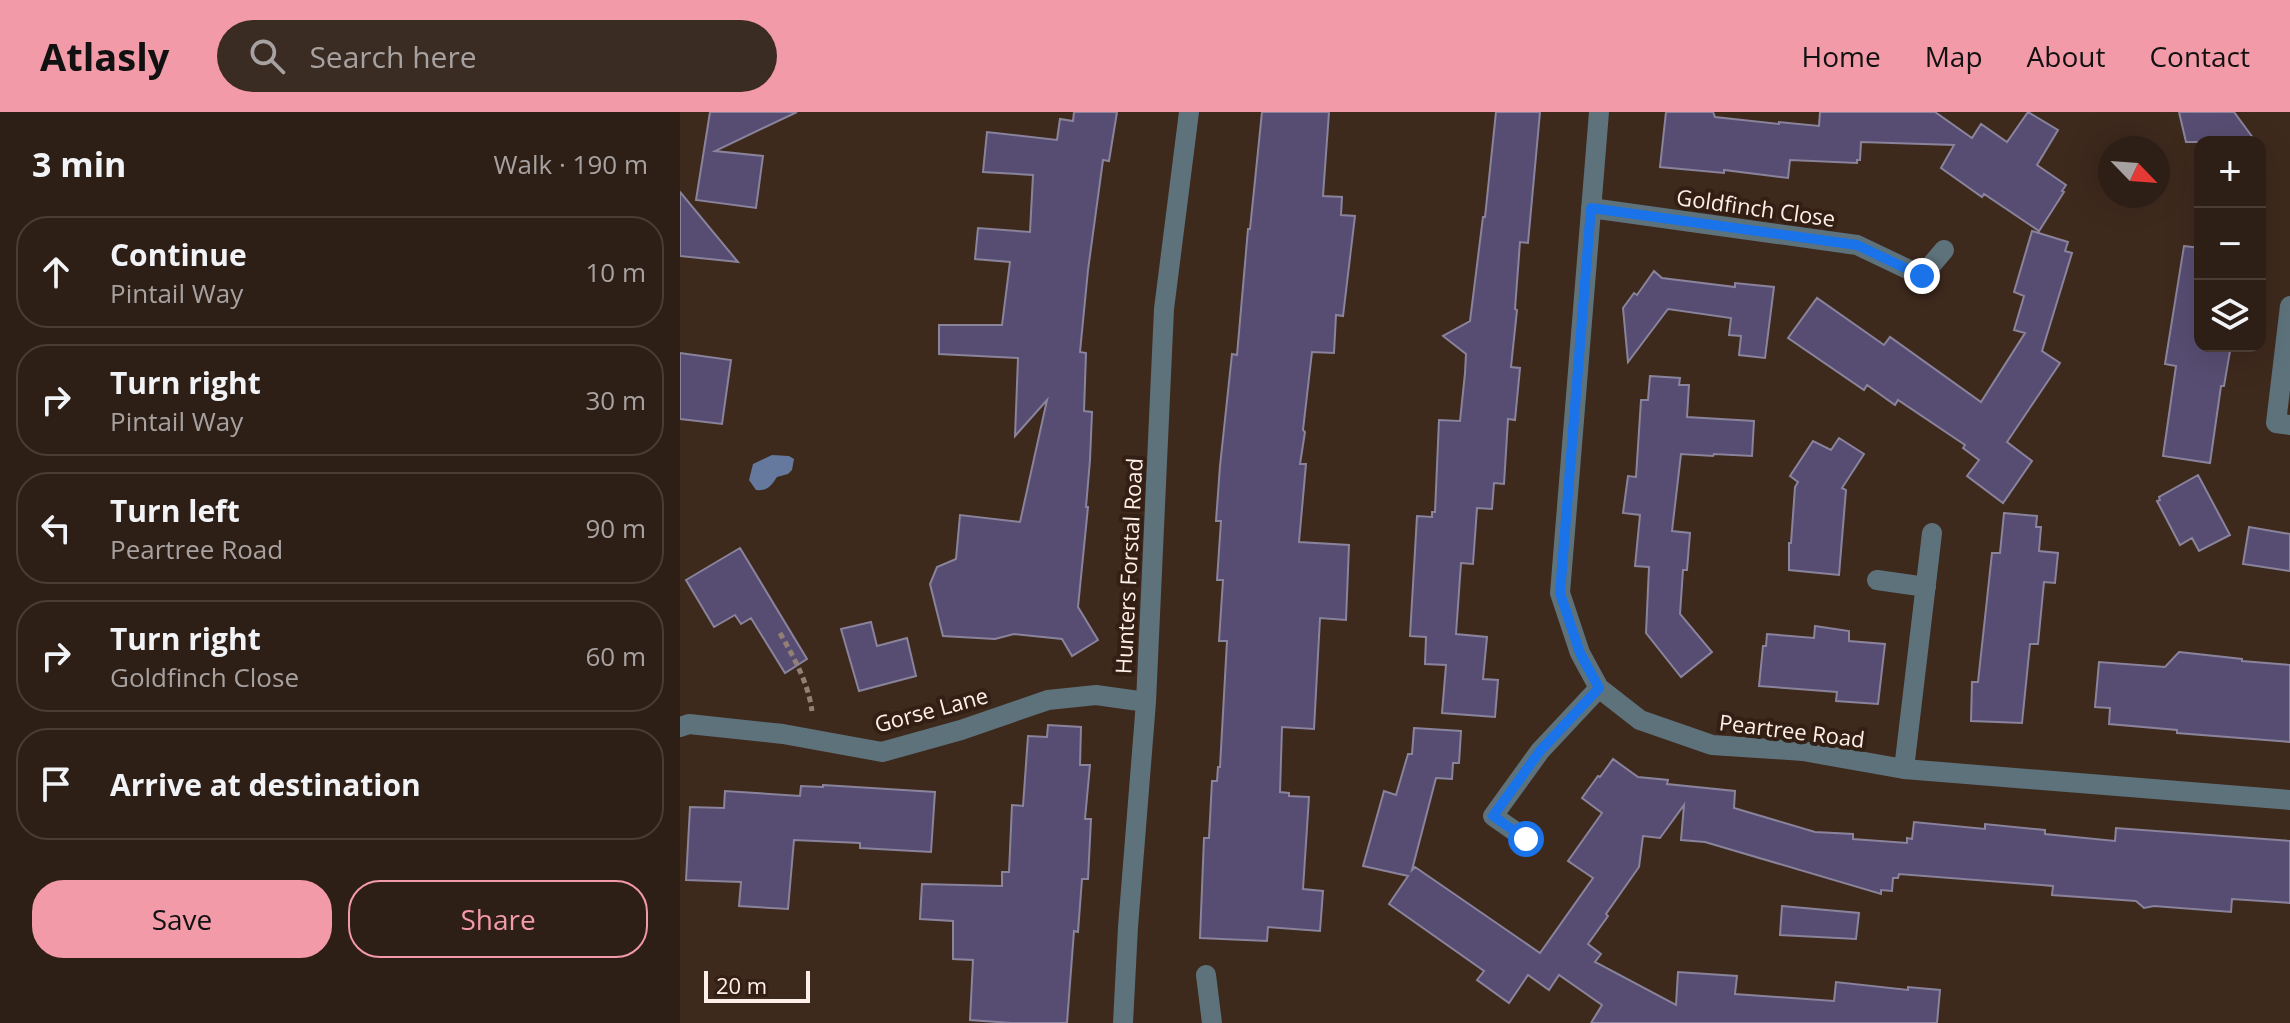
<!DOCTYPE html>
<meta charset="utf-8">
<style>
:root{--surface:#2e1f16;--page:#3a2c23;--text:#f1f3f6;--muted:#a7a2a1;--line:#493d35;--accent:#f39aa8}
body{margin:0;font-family:"Open Sans",sans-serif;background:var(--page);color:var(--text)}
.controls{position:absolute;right:24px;top:24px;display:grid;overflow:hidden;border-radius:16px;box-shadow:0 8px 32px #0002}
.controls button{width:72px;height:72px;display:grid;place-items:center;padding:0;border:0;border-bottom:2px solid var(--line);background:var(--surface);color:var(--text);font:40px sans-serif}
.compass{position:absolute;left:1418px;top:24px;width:72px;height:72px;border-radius:50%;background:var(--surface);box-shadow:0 8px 32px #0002;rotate:115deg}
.scale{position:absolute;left:24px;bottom:20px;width:106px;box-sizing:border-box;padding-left:8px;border:4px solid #fef0e8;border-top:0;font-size:22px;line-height:28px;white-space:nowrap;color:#fef0e8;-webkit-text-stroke:6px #331f14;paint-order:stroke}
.stop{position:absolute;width:24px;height:24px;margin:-18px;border:6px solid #1a73e8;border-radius:50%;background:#fff}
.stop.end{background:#1a73e8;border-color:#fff;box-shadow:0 2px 8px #0008}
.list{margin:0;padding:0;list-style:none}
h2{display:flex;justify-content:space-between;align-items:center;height:104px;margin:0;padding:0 32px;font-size:34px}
h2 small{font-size:26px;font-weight:400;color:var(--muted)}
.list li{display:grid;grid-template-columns:52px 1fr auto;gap:24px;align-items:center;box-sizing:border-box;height:112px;margin:0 16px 16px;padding:0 16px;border:2px solid var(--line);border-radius:32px}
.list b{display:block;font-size:30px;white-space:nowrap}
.list p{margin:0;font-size:26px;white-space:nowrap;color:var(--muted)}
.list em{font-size:26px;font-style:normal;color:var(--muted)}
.actions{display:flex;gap:16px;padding:24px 32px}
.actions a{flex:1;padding:18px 0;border:2px solid var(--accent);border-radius:32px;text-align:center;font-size:28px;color:var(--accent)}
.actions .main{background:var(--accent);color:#111}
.icon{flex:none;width:44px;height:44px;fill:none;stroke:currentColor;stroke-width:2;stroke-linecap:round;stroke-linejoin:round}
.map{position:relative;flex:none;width:1610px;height:911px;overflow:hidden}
header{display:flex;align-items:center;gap:48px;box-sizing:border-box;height:112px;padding:0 40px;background:var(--accent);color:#111}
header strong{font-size:38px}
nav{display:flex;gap:44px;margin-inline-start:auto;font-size:28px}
.search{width:560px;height:72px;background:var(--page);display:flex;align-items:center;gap:20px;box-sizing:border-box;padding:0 28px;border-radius:44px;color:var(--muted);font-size:30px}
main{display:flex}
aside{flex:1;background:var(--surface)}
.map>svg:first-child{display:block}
</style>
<header>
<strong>Atlasly</strong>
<div class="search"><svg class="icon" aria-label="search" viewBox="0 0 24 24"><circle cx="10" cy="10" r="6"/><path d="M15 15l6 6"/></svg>Search here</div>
<nav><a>Home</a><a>Map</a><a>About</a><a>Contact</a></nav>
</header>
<main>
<aside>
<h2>3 min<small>Walk · 190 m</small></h2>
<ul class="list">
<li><svg class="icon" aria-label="ahead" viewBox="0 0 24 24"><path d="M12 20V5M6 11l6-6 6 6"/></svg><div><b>Continue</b><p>Pintail Way</p></div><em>10 m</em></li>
<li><svg class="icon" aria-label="right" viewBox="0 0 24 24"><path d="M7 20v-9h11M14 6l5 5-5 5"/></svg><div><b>Turn right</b><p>Pintail Way</p></div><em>30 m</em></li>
<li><svg class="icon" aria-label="left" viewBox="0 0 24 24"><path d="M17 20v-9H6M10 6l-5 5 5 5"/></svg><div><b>Turn left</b><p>Peartree Road</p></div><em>90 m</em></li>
<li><svg class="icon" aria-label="right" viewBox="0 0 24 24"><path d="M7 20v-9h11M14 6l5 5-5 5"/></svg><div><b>Turn right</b><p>Goldfinch Close</p></div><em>60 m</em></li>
<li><svg class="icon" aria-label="arrive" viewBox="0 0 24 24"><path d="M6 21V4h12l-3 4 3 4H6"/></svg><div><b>Arrive at destination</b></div></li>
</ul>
<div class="actions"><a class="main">Save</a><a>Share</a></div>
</aside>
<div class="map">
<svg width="1610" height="911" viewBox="0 0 1610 911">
<rect width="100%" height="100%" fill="#3e291d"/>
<path fill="#64799d" d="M 92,343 L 109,344 L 114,347 L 112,358 L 108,362 L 97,365 C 91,374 88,379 76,378 L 69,368 L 73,352 Z"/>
<path fill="#574d72" stroke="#89839c" stroke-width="2" d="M 30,0 L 117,0 L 35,39 L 83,44 L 76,96 L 16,88 Z
M 394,0 L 437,0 L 429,49 L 423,48 L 408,158 L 400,240 L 406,241 L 404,299 L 412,300 L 410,348 L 406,395 L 408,395 L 398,495 L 418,528 L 392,544 L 382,527 L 334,522 L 315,527 L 263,524 L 250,472 L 257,455 L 276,447 L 280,403 L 340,410 L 367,288 L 335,324 L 338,246 L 259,242 L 259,213 L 322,213 L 330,150 L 295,147 L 298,116 L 350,120 L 353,63 L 303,60 L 307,20 L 377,28 L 380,7 L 393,9 Z
M 582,0 L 649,0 L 643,84 L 662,85 L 661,103 L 675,104 L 663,204 L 656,203 L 654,241 L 632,240 L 623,318 L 625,320 L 620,352 L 626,352 L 619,430 L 669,433 L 666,508 L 640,506 L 634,617 L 602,615 L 600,680 L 609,681 L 609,684 L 629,685 L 623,777 L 643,779 L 640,819 L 588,815 L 587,829 L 520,826 L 524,726 L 529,726 L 532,669 L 537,669 L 538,655 L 540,655 L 547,529 L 539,529 L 543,468 L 537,468 L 541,409 L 536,409 L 540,354 L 552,242 L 557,243 L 568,117 L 570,117 Z
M 816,0 L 860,0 L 848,131 L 840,130 L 835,197 L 837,198 L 831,255 L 840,256 L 835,308 L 828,307 L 824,372 L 814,371 L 812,397 L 797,396 L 793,452 L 781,451 L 776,522 L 807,525 L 803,567 L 818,568 L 815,605 L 762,601 L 766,553 L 745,552 L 746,525 L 730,524 L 737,404 L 752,405 L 752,400 L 755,400 L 759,308 L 780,309 L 785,261 L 786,242 L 763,224 L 790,209 L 803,105 L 805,105 Z
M 986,0 L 1033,0 L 1035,5 L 1099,12 L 1099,10 L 1139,14 L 1140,0 L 1255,0 L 1292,26 L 1301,12 L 1327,30 L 1348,0 L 1378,18 L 1357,53 L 1386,73 L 1382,79 L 1384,80 L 1359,119 L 1304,82 L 1302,85 L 1261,56 L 1274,33 L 1181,30 L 1180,48 L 1177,48 L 1177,51 L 1110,48 L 1108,66 L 1044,58 L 1044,61 L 980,55 Z
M 1499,0 L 1554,0 L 1576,30 L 1506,30 Z
M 0,80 L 58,150 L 0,144 Z
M 1352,119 L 1388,130 L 1385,139 L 1392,141 L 1362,239 L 1380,251 L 1327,330 L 1352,349 L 1323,391 L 1287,364 L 1299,348 L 1283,336 L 1285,333 L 1218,288 L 1215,293 L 1187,273 L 1184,278 L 1108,226 L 1137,186 L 1204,233 L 1210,225 L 1301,290 L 1345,221 L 1334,218 L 1344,184 L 1334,180 Z
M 1504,134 L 1520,136 L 1520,234 L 1539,234 L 1538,237 L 1550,239 L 1544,274 L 1541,274 L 1530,351 L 1483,344 L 1496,254 L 1485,252 Z
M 974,159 L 982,166 L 1055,175 L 1055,171 L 1094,175 L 1085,246 L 1059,243 L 1061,224 L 1049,223 L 1051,206 L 988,197 L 948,250 L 943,196 L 954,181 L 957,183 Z
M 0,241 L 51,248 L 42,312 L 0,307 Z
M 970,264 L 1000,266 L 999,273 L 1009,273 L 1007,305 L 1074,309 L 1072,344 L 1034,342 L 1033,344 L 1001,342 L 992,419 L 1010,421 L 1007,458 L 1003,458 L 1000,502 L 1032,540 L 1001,565 L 966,521 L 969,455 L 955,454 L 960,403 L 943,401 L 948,364 L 956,365 L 961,288 L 968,288 Z
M 1159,326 L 1184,342 L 1162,376 L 1166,378 L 1159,463 L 1109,458 L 1109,431 L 1111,431 L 1115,375 L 1118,370 L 1110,364 L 1133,329 L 1151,338 Z
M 1518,363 L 1550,423 L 1519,439 L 1512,426 L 1500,433 L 1477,389 L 1480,388 L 1479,385 Z
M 1324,401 L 1357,404 L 1356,415 L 1361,415 L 1359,439 L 1378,441 L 1375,471 L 1364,470 L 1358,532 L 1350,532 L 1342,611 L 1291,609 L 1292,570 L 1298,570 L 1312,441 L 1320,441 Z
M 1569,415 L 1610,422 L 1610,459 L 1563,452 Z
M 60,436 L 127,547 L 105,561 L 71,506 L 61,512 L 55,503 L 34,515 L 6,468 Z
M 191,510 L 197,534 L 227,526 L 236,564 L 179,579 L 161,517 Z
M 1135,514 L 1169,519 L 1169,529 L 1205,532 L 1198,592 L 1156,589 L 1157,580 L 1079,574 L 1083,534 L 1086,534 L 1087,522 L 1134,526 Z
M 1499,540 L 1562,547 L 1562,549 L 1610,553 L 1610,630 L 1497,621 L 1497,618 L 1429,612 L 1430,596 L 1415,595 L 1419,550 L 1485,555 Z
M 368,613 L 401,615 L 400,653 L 410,653 L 405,707 L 411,707 L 408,767 L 402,767 L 398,820 L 394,819 L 387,911 L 331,911 L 290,908 L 293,848 L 273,847 L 273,809 L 240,807 L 242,772 L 322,774 L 322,760 L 329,760 L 332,693 L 343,694 L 348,624 L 367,625 Z
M 734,616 L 781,619 L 779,651 L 773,651 L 772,667 L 756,666 L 732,758 L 735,755 L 860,841 L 913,766 L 888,749 L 922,701 L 902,686 L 918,664 L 920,665 L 933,647 L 958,665 L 988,668 L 987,672 L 1055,679 L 1054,696 L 1135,720 L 1173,722 L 1173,727 L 1227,731 L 1227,726 L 1232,727 L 1234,710 L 1305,717 L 1305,712 L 1365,718 L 1365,722 L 1435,729 L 1436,716 L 1610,729 L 1610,791 L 1552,787 L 1551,800 L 1474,794 L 1464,796 L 1456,789 L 1372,783 L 1373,774 L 1219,762 L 1218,766 L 1213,766 L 1212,779 L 1201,778 L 1201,782 L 1025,730 L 1001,728 L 1004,693 L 980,726 L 963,724 L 959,755 L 926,802 L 928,804 L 908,832 L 921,842 L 915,850 L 996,893 L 998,860 L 1057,864 L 1055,882 L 1154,889 L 1156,870 L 1228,878 L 1228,875 L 1260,878 L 1257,911 L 911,911 L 922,893 L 879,863 L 869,878 L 848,863 L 829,891 L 797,868 L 804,859 L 709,792 L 728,764 L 683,754 L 704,679 L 716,683 L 728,642 L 732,642 Z
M 143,673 L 255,680 L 251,740 L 180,736 L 180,731 L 114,728 L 108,797 L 59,794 L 61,770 L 6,768 L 10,695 L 44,696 L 45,679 L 120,684 L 121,674 L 143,675 Z
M 1102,794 L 1179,801 L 1176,827 L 1100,823 Z"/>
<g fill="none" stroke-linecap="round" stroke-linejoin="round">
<path stroke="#928076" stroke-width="5" stroke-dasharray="6 4" stroke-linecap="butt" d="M 100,521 C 114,546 128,570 132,599"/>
<path stroke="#5e727b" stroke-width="20" d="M 919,0 L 880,481 L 900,541 L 919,576 L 960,608 L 1032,633 L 1123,639 L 1224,657 L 1610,688
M 911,96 L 1177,133 L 1242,164 L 1264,138
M 1610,194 L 1596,311 L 1610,313
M 1197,468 L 1246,475
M 0,615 L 9,612 L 103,622 L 202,640 L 281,618 L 368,588 L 416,583 L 466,590
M 1224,657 L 1252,421
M 846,727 L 813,704 L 860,639 L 919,576
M 526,863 L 532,911
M 443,911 L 448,815 L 466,590 L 484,197 L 509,0"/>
</g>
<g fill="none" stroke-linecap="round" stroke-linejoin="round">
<path stroke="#1a73e8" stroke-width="10" d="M 846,727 L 813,704 L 860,639 L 919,576 L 900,541 L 880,481 L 911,96 L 1177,133 L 1242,164"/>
</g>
<g text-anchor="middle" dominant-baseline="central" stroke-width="8" stroke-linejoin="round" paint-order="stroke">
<g font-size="22" fill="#fef0e8" stroke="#331f14">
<text transform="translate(1076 95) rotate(8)">Goldfinch Close</text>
<text transform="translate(448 454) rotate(-87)">Hunters Forstal Road</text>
<text transform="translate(251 597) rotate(-15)">Gorse Lane</text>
<text transform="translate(1112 618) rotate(7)">Peartree Road</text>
</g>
</g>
</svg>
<div class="controls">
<button>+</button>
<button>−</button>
<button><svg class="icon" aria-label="layers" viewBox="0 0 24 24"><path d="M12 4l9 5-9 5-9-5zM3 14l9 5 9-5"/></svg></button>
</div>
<svg class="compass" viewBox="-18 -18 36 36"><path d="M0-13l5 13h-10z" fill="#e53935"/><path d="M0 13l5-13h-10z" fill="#a7a2a1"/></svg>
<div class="scale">20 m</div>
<div class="stop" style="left:846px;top:727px"></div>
<div class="stop end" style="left:1242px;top:164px"></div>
</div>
</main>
